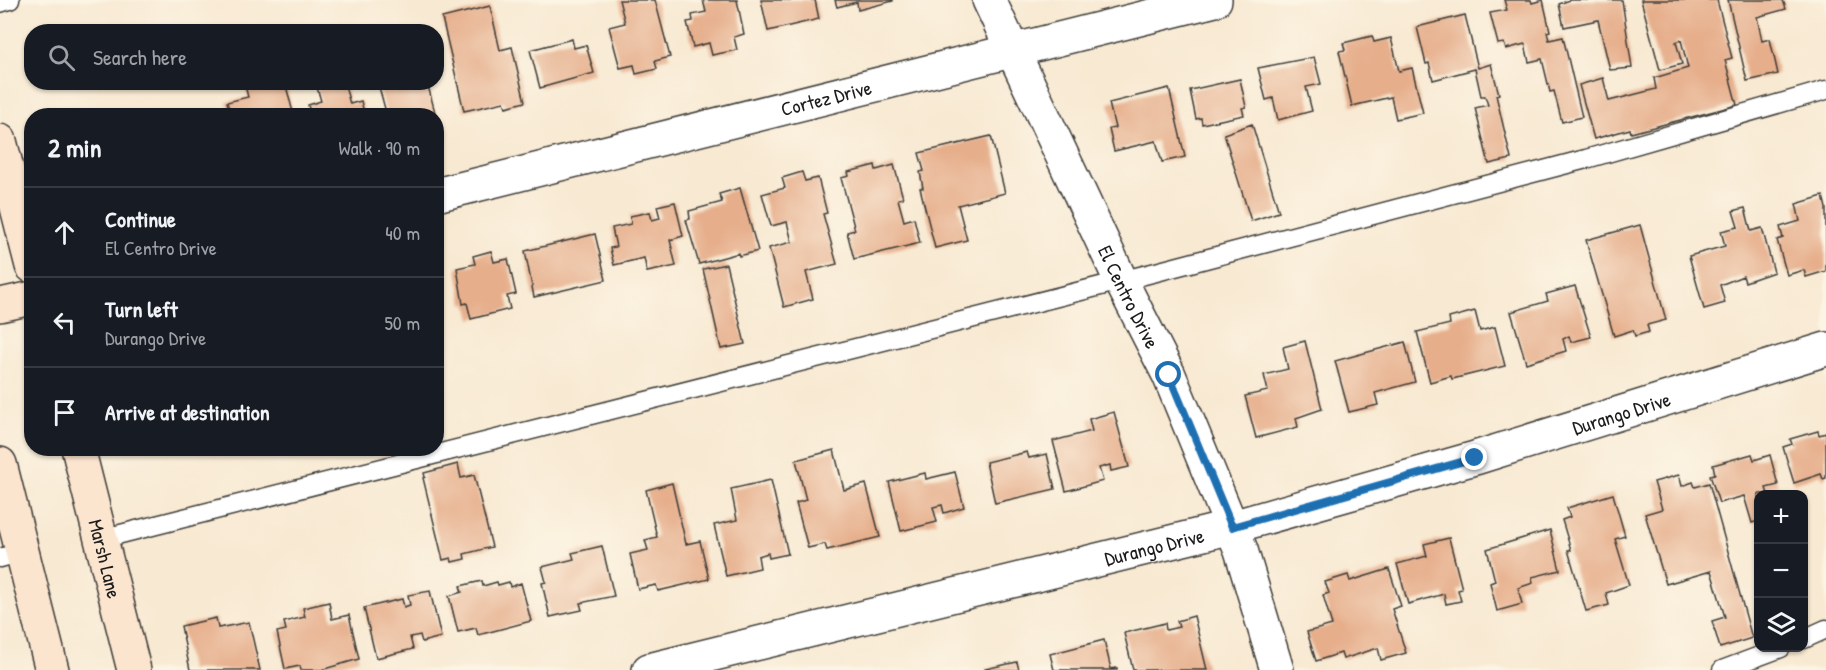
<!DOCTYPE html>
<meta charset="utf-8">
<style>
:root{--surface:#171b24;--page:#242831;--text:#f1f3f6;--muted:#9ea1a6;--line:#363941}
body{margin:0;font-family:"Patrick Hand",sans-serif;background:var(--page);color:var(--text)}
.controls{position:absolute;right:18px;bottom:18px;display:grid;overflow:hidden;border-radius:12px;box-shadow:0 2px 4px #0004}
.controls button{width:54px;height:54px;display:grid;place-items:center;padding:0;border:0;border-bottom:2px solid var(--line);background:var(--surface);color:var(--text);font:30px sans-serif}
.stop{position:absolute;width:18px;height:18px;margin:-14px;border:4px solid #1f6fb2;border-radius:50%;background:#fff}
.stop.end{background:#1f6fb2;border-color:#fff;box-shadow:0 2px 6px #0008}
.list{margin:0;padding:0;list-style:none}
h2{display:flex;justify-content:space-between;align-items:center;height:78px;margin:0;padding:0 24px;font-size:26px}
h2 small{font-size:20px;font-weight:400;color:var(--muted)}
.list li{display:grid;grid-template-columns:39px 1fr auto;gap:18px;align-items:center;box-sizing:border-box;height:90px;padding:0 24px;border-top:2px solid var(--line)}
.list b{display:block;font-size:22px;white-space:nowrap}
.list p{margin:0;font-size:20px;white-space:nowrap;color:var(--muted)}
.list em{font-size:20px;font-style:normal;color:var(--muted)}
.icon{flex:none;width:33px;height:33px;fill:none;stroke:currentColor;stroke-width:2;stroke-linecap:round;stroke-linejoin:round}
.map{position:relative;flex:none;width:1826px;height:670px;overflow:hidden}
.search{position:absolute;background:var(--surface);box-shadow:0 2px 4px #0004;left:24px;top:24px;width:420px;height:66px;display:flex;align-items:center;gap:15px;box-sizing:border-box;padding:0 21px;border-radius:24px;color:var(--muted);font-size:22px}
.panel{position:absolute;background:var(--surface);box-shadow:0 2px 4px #0004;left:24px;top:108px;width:420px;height:348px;border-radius:24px}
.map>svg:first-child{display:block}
</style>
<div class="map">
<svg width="1826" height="670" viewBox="0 0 1826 670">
<rect width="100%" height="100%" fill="#fcf5e5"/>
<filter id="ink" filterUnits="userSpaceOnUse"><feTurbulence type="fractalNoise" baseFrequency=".0167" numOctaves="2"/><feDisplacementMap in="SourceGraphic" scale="12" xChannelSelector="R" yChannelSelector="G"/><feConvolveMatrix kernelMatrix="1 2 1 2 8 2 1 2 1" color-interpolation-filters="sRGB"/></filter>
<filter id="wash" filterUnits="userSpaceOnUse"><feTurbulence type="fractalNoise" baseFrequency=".008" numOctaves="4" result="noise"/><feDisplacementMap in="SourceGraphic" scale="24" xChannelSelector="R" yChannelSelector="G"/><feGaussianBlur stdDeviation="1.35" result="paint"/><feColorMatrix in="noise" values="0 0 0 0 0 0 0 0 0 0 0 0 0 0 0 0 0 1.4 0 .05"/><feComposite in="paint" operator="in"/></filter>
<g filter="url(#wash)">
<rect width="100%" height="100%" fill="#f8e9d2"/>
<g id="blocks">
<path fill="#e6ae8b" d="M 619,0 L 655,0 L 670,57 L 655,61 L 657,69 L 636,74 L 634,65 L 620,68 L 609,27 L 625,23 Z
M 703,0 L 737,0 L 744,34 L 734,37 L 737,50 L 712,55 L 709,43 L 693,47 L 687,22 L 693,21 L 692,15 L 706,12 Z
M 761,0 L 815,0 L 819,19 L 768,31 Z
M 835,0 L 893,0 L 893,1 L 858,10 L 857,2 L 837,7 Z
M 1504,0 L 1531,0 L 1532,3 L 1543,0 L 1550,31 L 1547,32 L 1549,40 L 1563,37 L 1582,117 L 1562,122 L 1554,91 L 1550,92 L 1542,59 L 1529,62 L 1525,44 L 1506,49 L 1504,43 L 1498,44 L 1490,13 L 1507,10 Z
M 1570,0 L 1622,0 L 1632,68 L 1610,70 L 1598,20 L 1564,27 L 1559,4 Z
M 1641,0 L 1717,0 L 1732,58 L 1725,60 L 1737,105 L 1631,133 L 1630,129 L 1594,139 L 1579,85 L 1603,78 L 1609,101 L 1656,89 L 1654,78 L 1688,68 L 1681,40 L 1676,42 L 1682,64 L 1660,70 Z
M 1728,0 L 1783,0 L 1786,9 L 1757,17 L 1762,41 L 1770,39 L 1778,74 L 1747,81 Z
M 490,6 L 500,50 L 512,47 L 525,102 L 506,107 L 504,102 L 464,111 L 442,18 Z
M 1465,15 L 1478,68 L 1491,64 L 1499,94 L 1496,95 L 1511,159 L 1489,164 L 1475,108 L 1488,105 L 1485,96 L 1481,96 L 1475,69 L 1433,80 L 1429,63 L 1426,64 L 1417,27 Z
M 1372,36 L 1374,42 L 1391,38 L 1399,71 L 1412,68 L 1423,113 L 1396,119 L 1391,97 L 1352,106 L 1339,51 L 1345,50 L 1343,43 Z
M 572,39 L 574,48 L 586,45 L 594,73 L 540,88 L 530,50 Z
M 1314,57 L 1321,84 L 1306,87 L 1312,111 L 1278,120 L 1273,98 L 1266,100 L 1258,68 Z
M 1240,79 L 1246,107 L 1242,108 L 1244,115 L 1202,124 L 1201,118 L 1196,119 L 1190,90 Z
M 244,82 L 285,82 L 294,116 L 231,116 L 227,102 L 248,97 Z
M 323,82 L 344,82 L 350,104 L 361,101 L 365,116 L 311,116 L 308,105 L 321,101 L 316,84 Z
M 385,82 L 427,82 L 436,116 L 387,116 L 379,87 L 386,86 Z
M 1169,88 L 1185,157 L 1162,162 L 1156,141 L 1114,151 L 1109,129 L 1115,128 L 1109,103 Z
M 1252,124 L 1279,212 L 1251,221 L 1224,134 Z
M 991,136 L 1005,193 L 958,205 L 967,240 L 935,248 L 920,188 L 923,188 L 920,172 L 924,171 L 919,153 Z
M 875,165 L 876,170 L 894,165 L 903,198 L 898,199 L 904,221 L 914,218 L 920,243 L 854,259 L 847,232 L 855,230 L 841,178 L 849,176 L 848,172 Z
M 802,172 L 805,181 L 818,178 L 827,213 L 823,214 L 837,264 L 806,272 L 813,299 L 784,307 L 769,248 L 792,242 L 787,222 L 771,226 L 762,194 L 785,188 L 782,178 Z
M 740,188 L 758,251 L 739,256 L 739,253 L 699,264 L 686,220 L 690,219 L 689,211 L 722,202 L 719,194 Z
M 1823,196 L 1826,208 L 1826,271 L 1806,277 L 1804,270 L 1787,275 L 1777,240 L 1783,238 L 1780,227 L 1800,221 L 1796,204 Z
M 675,202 L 683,236 L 670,240 L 676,266 L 647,272 L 644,258 L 614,265 L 610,248 L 616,247 L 612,228 L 631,224 L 630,216 L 650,212 L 652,220 L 660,218 L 657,206 Z
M 1745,208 L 1751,231 L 1762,228 L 1774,272 L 1745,282 L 1743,276 L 1720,285 L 1725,303 L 1704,309 L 1689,256 L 1725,246 L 1721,231 L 1738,227 L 1733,211 Z
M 1640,225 L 1666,320 L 1647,325 L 1649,332 L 1635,336 L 1633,330 L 1614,336 L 1586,240 Z
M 595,234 L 606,280 L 534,297 L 525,251 Z
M 491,251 L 494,262 L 508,259 L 516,294 L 507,296 L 510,309 L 471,319 L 467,303 L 463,304 L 457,268 L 475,264 L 473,256 Z
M 726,264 L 745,344 L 721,349 L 703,269 Z
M 1575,286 L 1591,337 L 1571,342 L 1569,336 L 1563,339 L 1566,351 L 1526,363 L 1511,312 L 1548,301 L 1546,294 Z
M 436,297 L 443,320 L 436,321 Z
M 1475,311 L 1480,331 L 1495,327 L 1505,366 L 1452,379 L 1451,376 L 1430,382 L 1417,332 L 1450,324 L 1449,318 Z
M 1305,341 L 1322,409 L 1296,418 L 1298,427 L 1256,438 L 1245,396 L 1268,391 L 1264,375 L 1288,369 L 1283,347 Z
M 1405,342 L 1415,382 L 1375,393 L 1378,405 L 1349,412 L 1335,361 Z
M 1114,412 L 1129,467 L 1111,471 L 1110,465 L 1099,468 L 1103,481 L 1066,491 L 1053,441 L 1092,431 L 1089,419 Z
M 1818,431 L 1819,435 L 1826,433 L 1826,478 L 1823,479 L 1821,474 L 1794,483 L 1783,447 L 1792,444 L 1790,439 Z
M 834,450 L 844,490 L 866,484 L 880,537 L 827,550 L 825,544 L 808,548 L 796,503 L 806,500 L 796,460 Z
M 1027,452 L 1029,458 L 1047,454 L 1055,489 L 995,503 L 986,462 Z
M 1752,454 L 1754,460 L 1770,455 L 1778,485 L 1766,488 L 1768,494 L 1758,494 L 1758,521 L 1752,523 L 1744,496 L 1719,503 L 1710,475 L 1715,474 L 1713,465 Z
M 458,464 L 461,478 L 474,475 L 492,547 L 464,554 L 465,559 L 452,562 L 451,558 L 443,560 L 423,478 L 425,477 L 424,473 Z
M 955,472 L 964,507 L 944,513 L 942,505 L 933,507 L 937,522 L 901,531 L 889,482 L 925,473 L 926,479 Z
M 1679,475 L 1682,486 L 1693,482 L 1695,487 L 1709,483 L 1752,638 L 1720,648 L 1712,621 L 1725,617 L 1711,571 L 1666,584 L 1645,514 L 1662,509 L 1654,482 Z
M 771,480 L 788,554 L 769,558 L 768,553 L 758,556 L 760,568 L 726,576 L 714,525 L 737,520 L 731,489 Z
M 672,483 L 686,544 L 700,541 L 709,579 L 658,591 L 656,585 L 638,589 L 630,554 L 648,550 L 645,540 L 657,537 L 646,490 Z
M 1613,494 L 1625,536 L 1615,539 L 1629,585 L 1606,593 L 1609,605 L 1586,611 L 1568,550 L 1571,550 L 1562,520 L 1570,517 L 1567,508 Z
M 1550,530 L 1560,570 L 1532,577 L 1533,583 L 1518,588 L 1522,604 L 1497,611 L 1490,583 L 1495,581 L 1487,549 Z
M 1449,538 L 1462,589 L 1458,590 L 1461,601 L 1446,604 L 1444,594 L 1408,604 L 1397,564 L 1427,556 L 1424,544 Z
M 602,546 L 614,596 L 580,603 L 582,610 L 550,617 L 542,583 L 546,582 L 542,567 L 574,559 L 572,553 Z
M 1389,569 L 1401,606 L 1392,609 L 1406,653 L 1381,660 L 1378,648 L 1343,659 L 1341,653 L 1316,661 L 1307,632 L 1332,625 L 1323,595 L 1329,593 L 1325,582 L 1348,575 L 1350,581 Z
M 482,581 L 483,586 L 497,582 L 498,585 L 509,582 L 510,587 L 521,583 L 531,621 L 478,635 L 476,628 L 458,632 L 449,596 L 462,592 L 460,586 Z
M 430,591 L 441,637 L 422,642 L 420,635 L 410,637 L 413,649 L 376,658 L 364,608 L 402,599 L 404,607 L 410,605 L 408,595 Z
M 329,602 L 332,619 L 349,615 L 359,659 L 321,670 L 301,670 L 300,666 L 285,669 L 277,632 L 286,630 L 284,622 L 305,617 L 303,608 Z
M 1194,616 L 1207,670 L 1133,670 L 1124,633 L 1165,623 L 1166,630 L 1179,627 L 1177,621 Z
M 216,618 L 218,628 L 249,622 L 260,670 L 190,670 L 181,626 Z
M 1104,640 L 1111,669 L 1117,668 L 1117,670 L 1054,670 L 1050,654 Z
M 1017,662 L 1019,670 L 985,670 L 985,669 Z"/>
</g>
</g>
<g filter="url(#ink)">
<use href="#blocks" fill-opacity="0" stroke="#3d3b37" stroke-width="1.5"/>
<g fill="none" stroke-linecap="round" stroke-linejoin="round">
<g stroke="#3d3b37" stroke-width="21">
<path id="service" d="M 0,3 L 10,0
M 101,539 L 1156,272 L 1586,159 L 1826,90
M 0,558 L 22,552
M 1804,639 L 1826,629
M 1722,670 L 1781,648"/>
</g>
<g stroke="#3d3b37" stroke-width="36">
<g id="minor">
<path id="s1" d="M 989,0 L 1121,281 L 1169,375 L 1241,550 L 1277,670"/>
<path id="s2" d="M 436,195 L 1215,0"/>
<path id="s3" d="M 649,670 L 1232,527 L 1475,458 L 1826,349"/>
</g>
</g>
<g stroke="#3d3b37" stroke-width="36">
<g id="secondary">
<path d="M 0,141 L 32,266"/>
<path d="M 0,305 L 32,298"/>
<path id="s4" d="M 78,448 L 134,670"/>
<path d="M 0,464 L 52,670"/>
</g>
</g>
<use href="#service" stroke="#fff" stroke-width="18"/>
<use href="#minor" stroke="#fff" stroke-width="33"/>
<use href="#secondary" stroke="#fce5cf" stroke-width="33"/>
</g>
</g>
<g fill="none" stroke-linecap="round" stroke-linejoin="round" filter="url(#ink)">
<path stroke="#1f6fb2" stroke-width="8" d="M 1169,375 L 1232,527 L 1475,458"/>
</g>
<g text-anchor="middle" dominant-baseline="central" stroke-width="4.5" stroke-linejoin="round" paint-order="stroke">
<g font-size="20" fill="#1c1c1c" stroke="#fcf5e5">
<text stroke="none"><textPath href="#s2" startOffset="402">Cortez Drive</textPath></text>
<text stroke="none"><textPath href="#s1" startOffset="328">El Centro Drive</textPath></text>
<text stroke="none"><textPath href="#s3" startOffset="1006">Durango Drive</textPath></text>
<text stroke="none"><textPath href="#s3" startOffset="520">Durango Drive</textPath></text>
<text stroke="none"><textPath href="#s4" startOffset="114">Marsh Lane</textPath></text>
</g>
</g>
</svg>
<div class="controls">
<button>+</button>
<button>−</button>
<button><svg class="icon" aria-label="layers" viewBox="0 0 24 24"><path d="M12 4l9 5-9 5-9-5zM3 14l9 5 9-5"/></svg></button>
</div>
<div class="stop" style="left:1169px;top:375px"></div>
<div class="stop end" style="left:1475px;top:458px"></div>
<div class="search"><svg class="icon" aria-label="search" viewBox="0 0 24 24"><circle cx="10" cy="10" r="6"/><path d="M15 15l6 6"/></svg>Search here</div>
<section class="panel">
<h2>2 min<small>Walk · 90 m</small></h2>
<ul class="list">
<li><svg class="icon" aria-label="ahead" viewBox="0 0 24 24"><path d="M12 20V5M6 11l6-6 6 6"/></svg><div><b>Continue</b><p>El Centro Drive</p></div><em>40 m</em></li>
<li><svg class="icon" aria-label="left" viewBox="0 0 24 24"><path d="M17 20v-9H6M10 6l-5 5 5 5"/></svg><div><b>Turn left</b><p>Durango Drive</p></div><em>50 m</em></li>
<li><svg class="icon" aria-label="arrive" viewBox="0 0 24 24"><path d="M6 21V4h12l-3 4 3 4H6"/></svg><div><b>Arrive at destination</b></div></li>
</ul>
</section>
</div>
